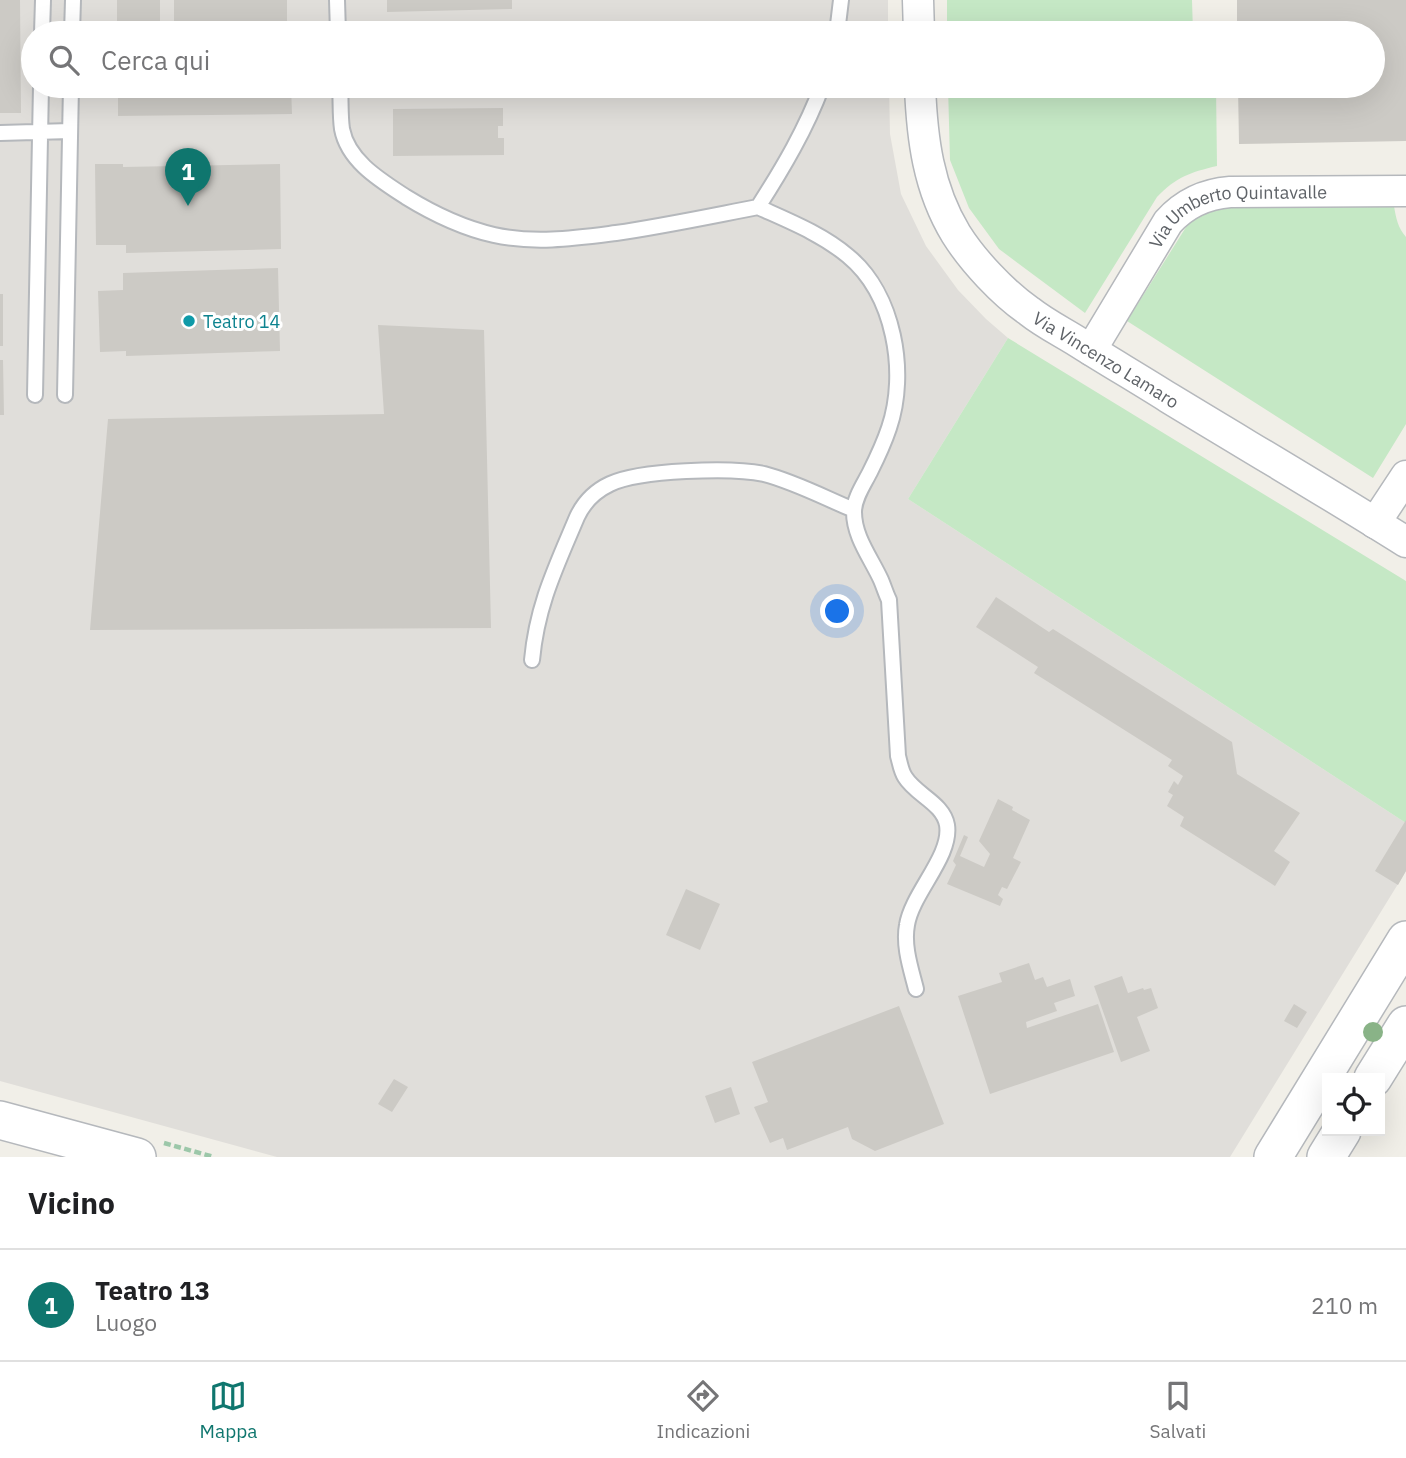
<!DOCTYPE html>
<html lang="it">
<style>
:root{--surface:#fff;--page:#f2f2f2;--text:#202124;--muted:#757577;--line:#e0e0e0;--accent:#0f766e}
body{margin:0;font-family:"IBM Plex Sans",sans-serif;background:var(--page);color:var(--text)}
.controls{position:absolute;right:21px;bottom:21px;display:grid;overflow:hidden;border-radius:0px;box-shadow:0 7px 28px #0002}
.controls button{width:63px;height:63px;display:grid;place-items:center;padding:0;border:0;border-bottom:2px solid var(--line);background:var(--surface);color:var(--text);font:35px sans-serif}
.you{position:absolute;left:838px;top:612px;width:24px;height:24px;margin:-18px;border:5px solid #fff;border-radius:50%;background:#1a73e8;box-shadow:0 0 0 10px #1a73e833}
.badge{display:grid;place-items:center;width:46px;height:46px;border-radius:50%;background:var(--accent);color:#fff;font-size:23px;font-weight:700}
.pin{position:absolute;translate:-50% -58px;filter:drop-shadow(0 2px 4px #0008)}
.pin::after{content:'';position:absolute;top:37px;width:24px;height:21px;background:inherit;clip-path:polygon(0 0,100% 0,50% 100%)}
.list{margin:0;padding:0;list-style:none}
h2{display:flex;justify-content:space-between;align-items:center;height:91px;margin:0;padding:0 28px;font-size:30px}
h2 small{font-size:23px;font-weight:400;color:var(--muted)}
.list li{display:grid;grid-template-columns:46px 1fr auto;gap:21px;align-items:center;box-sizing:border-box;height:112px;padding:0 28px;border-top:2px solid var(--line)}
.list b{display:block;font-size:26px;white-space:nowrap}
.list p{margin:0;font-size:23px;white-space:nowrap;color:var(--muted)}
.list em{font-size:23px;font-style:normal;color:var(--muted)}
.icon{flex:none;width:38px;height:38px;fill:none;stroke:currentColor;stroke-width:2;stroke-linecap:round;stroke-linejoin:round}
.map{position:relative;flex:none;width:1406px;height:1157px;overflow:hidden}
.search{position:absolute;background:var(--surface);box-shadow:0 7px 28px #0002;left:21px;right:21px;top:21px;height:77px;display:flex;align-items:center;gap:18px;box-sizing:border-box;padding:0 24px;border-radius:38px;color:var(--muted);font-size:26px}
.sheet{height:203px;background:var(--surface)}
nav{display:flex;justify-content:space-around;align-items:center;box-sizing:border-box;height:98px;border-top:2px solid var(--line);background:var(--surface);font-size:19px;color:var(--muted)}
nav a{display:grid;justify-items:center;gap:4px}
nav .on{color:var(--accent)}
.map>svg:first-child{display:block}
</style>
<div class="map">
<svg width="1406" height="1157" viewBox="0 0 1406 1157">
<rect width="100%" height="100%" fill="#f1efe8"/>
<path fill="#e0deda" d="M 0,0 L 888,0 L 888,33 L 33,33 L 33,86 L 889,86 L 890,134 L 901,194 L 926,246 L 958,290 L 986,319 L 1008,338 L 908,499 L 1406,823 L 1406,871 L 1230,1157 L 277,1157 L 0,1081 Z"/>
<path fill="#c5e8c5" d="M 947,0 L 1192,0 L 1193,33 L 947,33 Z
M 948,86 L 1216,86 L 1217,166 C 1191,172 1176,177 1157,197 L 1085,313 L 999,249 L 969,208 L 950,160 Z
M 1394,206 C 1396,218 1398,228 1406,237 L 1406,424 L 1373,478 L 1127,321 L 1188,224 L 1198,215 L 1217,208 Z
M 1008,338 L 1406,581 L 1406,823 L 908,499 Z"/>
<path fill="#cccac5" d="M 0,0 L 20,0 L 21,113 L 0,113 Z
M 117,0 L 160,0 L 160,33 L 117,33 Z
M 174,0 L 287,0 L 287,33 L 174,33 Z
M 387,0 L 512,0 L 512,9 L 387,12 Z
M 1237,0 L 1406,0 L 1406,141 L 1239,144 L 1238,86 L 1373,86 L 1373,33 L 1237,33 Z
M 118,86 L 291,86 L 292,114 L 118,116 Z
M 503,108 L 503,126 L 498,126 L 498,138 L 504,138 L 504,155 L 393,156 L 393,109 Z
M 95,164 L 123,164 L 123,167 L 280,164 L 281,249 L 126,253 L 126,245 L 96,245 Z
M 278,268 L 280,351 L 126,356 L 126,351 L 100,352 L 98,291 L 123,290 L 123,273 Z
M 0,294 L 3,294 L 3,346 L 0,346 Z
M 378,325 L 484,330 L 491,628 L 90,630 L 108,419 L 384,414 Z
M 0,360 L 3,360 L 4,415 L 0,415 Z
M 996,597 L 1049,632 L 1053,629 L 1232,742 L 1237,774 L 1300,813 L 1274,851 L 1290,862 L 1275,886 L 1180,826 L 1184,817 L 1167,806 L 1173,795 L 1168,792 L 1174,781 L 1178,785 L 1183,776 L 1168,766 L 1172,760 L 1034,673 L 1038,667 L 976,627 Z
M 998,799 L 1013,807 L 1012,810 L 1030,820 L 1013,858 L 1021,862 L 1007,889 L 1002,887 L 998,895 L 1003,899 L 1000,906 L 947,884 L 956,865 L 953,861 L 964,835 L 968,837 L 960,856 L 984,867 L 990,854 L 979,841 Z
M 1406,820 L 1406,871 L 1398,885 L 1375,871 Z
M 686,889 L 720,904 L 700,950 L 666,935 Z
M 1029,963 L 1035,980 L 1043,977 L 1047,987 L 1070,979 L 1075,996 L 1054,1003 L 1057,1011 L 1026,1022 L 1027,1028 L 1098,1004 L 1114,1052 L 990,1094 L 958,996 L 1002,982 L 999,973 Z
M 1122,976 L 1128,993 L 1143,988 L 1144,990 L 1151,988 L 1158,1008 L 1137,1017 L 1150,1051 L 1121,1062 L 1094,986 Z
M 1294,1004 L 1307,1012 L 1297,1028 L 1284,1021 Z
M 899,1006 L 944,1124 L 875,1151 L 852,1139 L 848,1127 L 787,1150 L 783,1138 L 770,1143 L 754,1107 L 768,1102 L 752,1062 Z
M 394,1079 L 408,1087 L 392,1112 L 378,1104 Z
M 731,1087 L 740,1114 L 715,1123 L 705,1096 Z"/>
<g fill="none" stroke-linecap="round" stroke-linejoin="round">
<g stroke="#b5b8bc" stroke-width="18">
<path id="service" d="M 337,0 L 338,33
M 42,33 L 43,0
M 72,33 L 73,0
M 837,33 L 841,0
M 340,86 C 341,100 340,115 342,129 C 348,161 380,180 406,197 C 432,213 463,228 494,235 C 535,244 576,238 616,233 C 664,226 711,216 758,207 C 783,168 806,129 822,86
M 0,133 L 70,131
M 758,207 C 789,221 822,234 848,256 C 894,294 908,372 889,428 C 884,443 877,458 870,472 C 864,484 854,498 854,512 C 854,537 871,558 881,580 C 884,587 886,594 889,600 L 898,756 C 900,763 901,771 905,777 C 916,795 943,803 947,825 C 952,856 912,893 907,925 C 903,946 911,969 916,989
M 35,395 L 41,86
M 65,395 L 71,86
M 532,660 C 537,605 556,567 577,517 C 584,502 595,491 610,484 C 639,470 732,467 764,474 C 795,482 825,498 854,510"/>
</g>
<g stroke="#b5b8bc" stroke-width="33">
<g id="minor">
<path d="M 918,0 L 919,33"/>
<path id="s1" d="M 920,86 C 922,138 928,188 956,234 C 973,261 1003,293 1029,311 C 1044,323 1062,332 1078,342 C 1108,361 1139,379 1169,398 C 1248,446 1328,493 1406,542"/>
<path id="s2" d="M 1091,350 L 1168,222 C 1185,203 1205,194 1230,192 L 1406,191"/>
<path d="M 1375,523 L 1406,476"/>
</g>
</g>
<g stroke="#b5b8bc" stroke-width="40">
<path id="tertiary" d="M 1373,1078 L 1406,1025
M 0,1120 L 137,1157
M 1273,1157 L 1406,940
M 1326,1157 L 1342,1131"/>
</g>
<path stroke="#9cc7a9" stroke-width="4.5" stroke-dasharray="7 3.5" stroke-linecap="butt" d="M 164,1143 L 214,1157"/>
<use href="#service" stroke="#fff" stroke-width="14"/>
<use href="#minor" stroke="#fff" stroke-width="30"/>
<use href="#tertiary" stroke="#fff" stroke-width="37"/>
</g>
<circle fill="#89b387" cx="1373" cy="1032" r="10"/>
<circle fill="#0f9aa8" stroke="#fff" stroke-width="2.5" cx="189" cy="321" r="7"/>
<g text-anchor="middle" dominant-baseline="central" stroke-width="6" stroke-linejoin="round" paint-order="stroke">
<g font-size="18" fill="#5f6368" stroke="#fff">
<text stroke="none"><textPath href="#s2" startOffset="219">Via Umberto Quintavalle</textPath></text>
<text stroke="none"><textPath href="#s1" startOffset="352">Via Vincenzo Lamaro</textPath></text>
</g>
<g font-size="18" fill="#0d838f" stroke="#fff" text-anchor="start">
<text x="203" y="321">Teatro 14</text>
</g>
</g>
</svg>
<div class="controls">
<button><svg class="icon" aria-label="locate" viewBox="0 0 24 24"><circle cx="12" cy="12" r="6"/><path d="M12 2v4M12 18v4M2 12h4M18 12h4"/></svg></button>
</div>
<div class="you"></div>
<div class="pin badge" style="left:188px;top:206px">1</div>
<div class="search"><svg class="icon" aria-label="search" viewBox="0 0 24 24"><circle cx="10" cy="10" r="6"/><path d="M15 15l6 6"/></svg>Cerca qui</div>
</div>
<section class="sheet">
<h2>Vicino<small></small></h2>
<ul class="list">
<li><span class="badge">1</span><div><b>Teatro 13</b><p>Luogo</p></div><em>210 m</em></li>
</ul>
</section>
<nav>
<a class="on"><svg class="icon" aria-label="map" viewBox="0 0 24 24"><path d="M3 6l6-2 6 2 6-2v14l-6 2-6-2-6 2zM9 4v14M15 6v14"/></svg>Mappa</a>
<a><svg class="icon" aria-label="directions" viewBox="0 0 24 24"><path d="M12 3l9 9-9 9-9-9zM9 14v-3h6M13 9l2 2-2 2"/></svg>Indicazioni</a>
<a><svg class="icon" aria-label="saved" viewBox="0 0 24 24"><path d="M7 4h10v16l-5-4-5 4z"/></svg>Salvati</a>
</nav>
